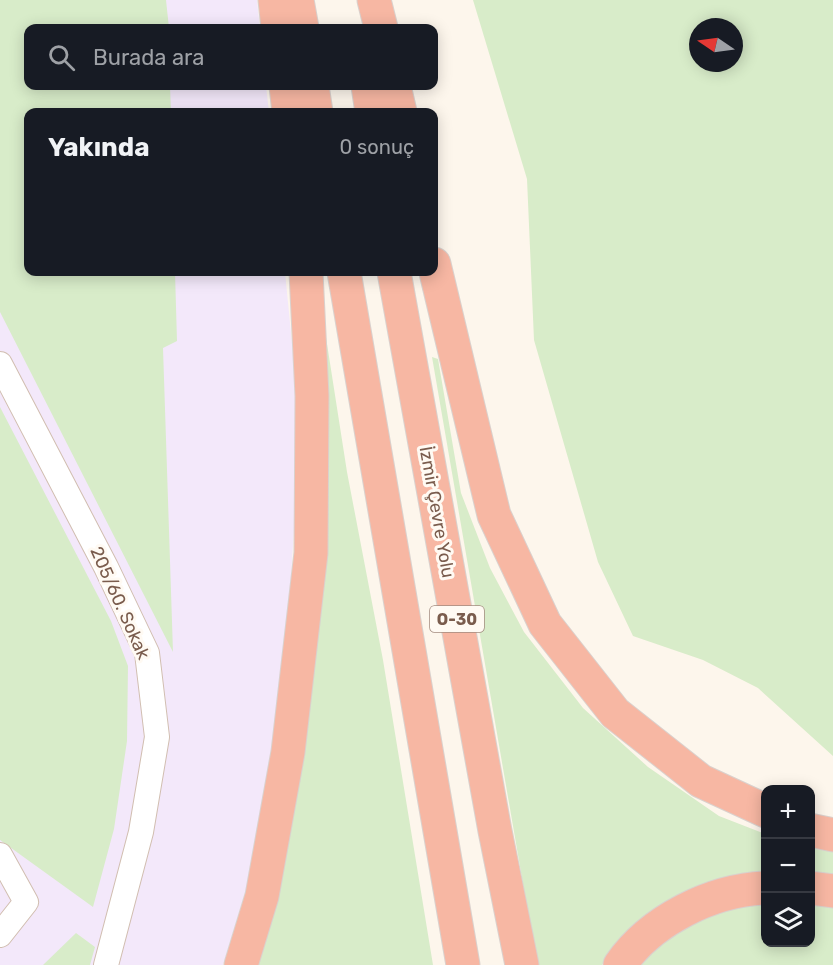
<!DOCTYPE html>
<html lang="tr">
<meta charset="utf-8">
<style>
:root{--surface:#171b24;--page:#20242c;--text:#f1f3f6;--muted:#9ea1a6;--line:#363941}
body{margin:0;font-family:Rubik,sans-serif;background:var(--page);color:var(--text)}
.controls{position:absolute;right:18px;bottom:18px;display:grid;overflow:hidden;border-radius:12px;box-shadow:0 3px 15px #0003}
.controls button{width:54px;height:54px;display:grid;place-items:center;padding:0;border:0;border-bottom:2px solid var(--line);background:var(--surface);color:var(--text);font:30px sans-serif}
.compass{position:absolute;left:689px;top:18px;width:54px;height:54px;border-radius:50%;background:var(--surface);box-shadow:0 3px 15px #0003;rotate:283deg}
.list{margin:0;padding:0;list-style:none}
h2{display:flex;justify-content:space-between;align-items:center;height:78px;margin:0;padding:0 24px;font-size:26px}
h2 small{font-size:20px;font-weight:400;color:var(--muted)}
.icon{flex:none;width:33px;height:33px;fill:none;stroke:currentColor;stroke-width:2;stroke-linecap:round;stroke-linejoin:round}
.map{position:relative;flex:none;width:833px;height:965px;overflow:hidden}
.search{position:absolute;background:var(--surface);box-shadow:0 3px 15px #0003;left:24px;top:24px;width:414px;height:66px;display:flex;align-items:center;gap:15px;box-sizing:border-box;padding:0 21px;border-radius:12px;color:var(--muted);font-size:22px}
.panel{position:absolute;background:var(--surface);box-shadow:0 3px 15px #0003;left:24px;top:108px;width:414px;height:168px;border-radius:12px}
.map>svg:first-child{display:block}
</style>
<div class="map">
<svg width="833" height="965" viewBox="0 0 833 965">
<rect width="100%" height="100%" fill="#fdf6ec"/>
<path fill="#f3e8fa" d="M 0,0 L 257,0 L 260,28 L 28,28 L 28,86 L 266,86 L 269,112 L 28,112 L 28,272 L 285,272 L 297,394 L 295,512 L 288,627 L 257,853 L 223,965 L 0,965 Z"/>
<path fill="#d8ecc9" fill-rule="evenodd" d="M 0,0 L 166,0 L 169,28 L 28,28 L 28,86 L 170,86 L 171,112 L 28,112 L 28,272 L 175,272 L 177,341 L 163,348 L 173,652 L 0,312 Z
M 473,0 L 833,0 L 833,756 L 758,688 L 703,660 L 633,636 L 598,562 L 534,340 L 527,179 ZM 698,27 L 734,27 L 734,63 L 698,63 Z
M 325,331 L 347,472 L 383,660 L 433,965 L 252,965 Z
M 432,357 L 438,359 L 461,493 L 490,568 L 524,632 L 583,708 L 648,767 L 719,816 L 765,834 L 765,877 L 653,913 L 610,951 L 602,965 L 537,965 Z
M 0,407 L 111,621 L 128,666 L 127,741 L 114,829 L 93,907 L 0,840 Z
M 810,848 L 833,852 L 833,884 L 811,877 Z
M 765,892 L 766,942 L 810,942 L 811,897 L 833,904 L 833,965 L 640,965 L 663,935 Z
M 76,933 L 95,947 L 90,965 L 43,965 Z"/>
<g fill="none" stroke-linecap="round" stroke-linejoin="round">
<g stroke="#d1beb0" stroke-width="26">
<path id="minor" d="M 0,364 L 106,567 L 147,653 L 157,737 L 141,832 L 106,965
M 0,855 L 26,902 L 0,935"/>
</g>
<g stroke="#dad1cd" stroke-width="35">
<path id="highway" d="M 275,0 L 278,28
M 297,0 L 302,28
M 374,0 L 381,28
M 286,86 L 289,112
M 312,86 L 316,112
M 368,86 L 372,112
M 394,86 L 400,112
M 434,264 L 494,515 L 545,624 L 615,713 L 701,781 L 766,811
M 344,272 L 463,965
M 394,272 L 495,831 L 522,965
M 810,830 L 833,835
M 810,888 L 833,891
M 241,965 L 262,896 L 288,752 L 311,553 L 312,396 L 306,272
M 620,965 C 651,920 712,890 766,888"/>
</g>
<use href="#minor" stroke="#fff" stroke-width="24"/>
<use href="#highway" stroke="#f7b7a3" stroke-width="33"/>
</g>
<g text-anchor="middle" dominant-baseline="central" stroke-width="6" stroke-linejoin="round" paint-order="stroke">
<rect fill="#fffaf3" stroke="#a28b7f" stroke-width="1.5" x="430" y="606" width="54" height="26" rx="4.5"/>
<g font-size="16" font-weight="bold" fill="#7a5c4d">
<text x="457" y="619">O-30</text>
</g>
<g font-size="18" fill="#7a5c4d" stroke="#fffaf3">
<text transform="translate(437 512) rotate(80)">İzmir Çevre Yolu</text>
<text transform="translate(120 603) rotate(66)">205/60. Sokak</text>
</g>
</g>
</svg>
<div class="controls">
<button>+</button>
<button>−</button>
<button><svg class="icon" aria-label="layers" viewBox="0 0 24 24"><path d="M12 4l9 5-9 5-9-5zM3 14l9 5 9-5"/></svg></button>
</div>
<svg class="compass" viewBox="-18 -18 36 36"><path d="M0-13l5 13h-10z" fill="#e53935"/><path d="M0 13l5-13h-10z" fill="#9ea1a6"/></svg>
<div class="search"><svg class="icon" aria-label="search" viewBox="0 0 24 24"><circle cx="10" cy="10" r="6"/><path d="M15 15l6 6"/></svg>Burada ara</div>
<section class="panel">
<h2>Yakında<small>0 sonuç</small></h2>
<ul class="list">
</ul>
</section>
</div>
